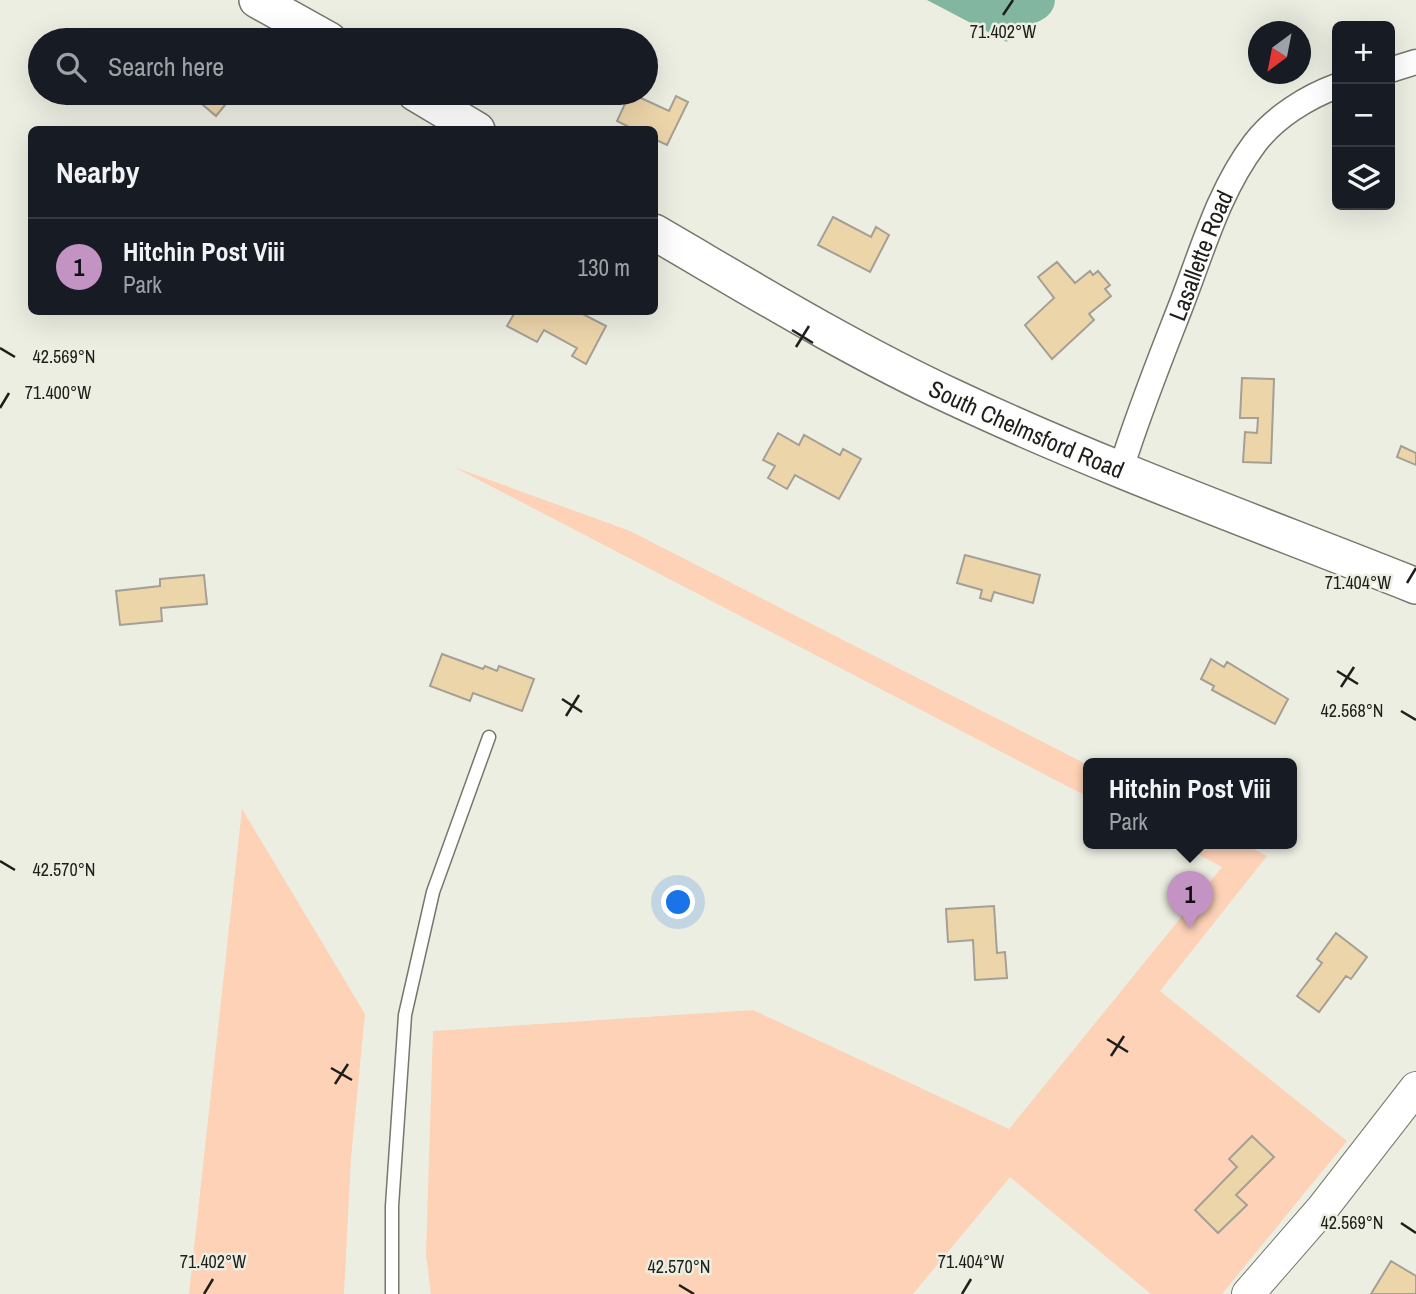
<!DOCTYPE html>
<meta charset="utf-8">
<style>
:root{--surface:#171b24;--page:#242831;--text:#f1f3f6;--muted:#9ea1a6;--line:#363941;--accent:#c394c3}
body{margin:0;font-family:"Archivo Narrow",sans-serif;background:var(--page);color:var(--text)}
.controls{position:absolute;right:21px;top:21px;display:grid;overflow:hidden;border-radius:10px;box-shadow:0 7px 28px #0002}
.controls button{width:63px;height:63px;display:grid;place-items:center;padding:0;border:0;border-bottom:2px solid var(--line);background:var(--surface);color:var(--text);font:35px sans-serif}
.compass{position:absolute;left:1248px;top:21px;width:63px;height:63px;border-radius:50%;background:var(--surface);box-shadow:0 7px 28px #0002;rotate:212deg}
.you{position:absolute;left:679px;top:903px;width:24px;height:24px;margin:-18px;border:5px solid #fff;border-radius:50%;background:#1a73e8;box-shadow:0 0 0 10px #1a73e833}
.badge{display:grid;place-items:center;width:46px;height:46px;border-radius:50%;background:var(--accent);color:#111;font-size:23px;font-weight:700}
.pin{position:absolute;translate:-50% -58px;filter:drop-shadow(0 2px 4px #0008)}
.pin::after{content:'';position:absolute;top:37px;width:24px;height:21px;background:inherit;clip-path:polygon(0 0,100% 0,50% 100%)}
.popup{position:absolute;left:1083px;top:758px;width:214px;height:91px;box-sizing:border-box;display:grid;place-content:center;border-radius:10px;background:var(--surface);filter:drop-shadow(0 2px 5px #0005);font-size:23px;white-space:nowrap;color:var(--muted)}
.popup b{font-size:26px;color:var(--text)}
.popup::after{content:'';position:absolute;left:50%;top:100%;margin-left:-14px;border:14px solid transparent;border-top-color:var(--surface)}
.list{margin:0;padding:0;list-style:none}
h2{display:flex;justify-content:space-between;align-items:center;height:91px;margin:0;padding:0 28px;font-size:30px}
h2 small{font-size:23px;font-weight:400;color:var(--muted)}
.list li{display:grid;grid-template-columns:46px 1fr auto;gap:21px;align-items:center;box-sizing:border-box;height:98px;padding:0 28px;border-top:2px solid var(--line)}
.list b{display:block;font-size:26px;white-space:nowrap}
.list p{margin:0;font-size:23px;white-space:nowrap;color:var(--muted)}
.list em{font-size:23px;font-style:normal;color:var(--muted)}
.icon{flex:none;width:38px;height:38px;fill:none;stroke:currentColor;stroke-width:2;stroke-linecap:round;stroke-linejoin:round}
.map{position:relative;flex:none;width:1416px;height:1294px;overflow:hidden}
.search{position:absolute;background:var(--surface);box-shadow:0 7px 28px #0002;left:28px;top:28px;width:630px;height:77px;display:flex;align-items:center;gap:18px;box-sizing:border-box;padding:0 24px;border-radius:38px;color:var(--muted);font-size:26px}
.panel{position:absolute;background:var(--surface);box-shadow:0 7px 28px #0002;left:28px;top:126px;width:630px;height:189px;border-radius:10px}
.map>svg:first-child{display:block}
</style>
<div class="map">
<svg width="1416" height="1294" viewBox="0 0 1416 1294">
<rect width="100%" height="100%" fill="#edeee2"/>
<path fill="#fdd2b7" d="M 454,467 L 630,531 L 1088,765 L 1088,797 Z
M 242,809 L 365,1014 L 351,1158 L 344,1294 L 189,1294 Z
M 1177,843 L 1242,843 L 1267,856 L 1160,991 L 1347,1141 L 1222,1294 L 1151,1294 L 1010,1177 L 913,1294 L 431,1294 L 426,1254 L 433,1031 L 753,1010 L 1009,1129 L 1222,867 Z"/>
<path fill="#83b6a0" d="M 927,0 L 1055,0 C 1054,21 1029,25 1013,30 L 1007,42 Z"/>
<path fill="#edd5aa" stroke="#a59f95" stroke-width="2" d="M 189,93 L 235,93 L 216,116 Z
M 630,93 L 669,111 L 676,96 L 688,102 L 667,145 L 654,139 L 654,130 L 635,130 L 617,121 Z
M 833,217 L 871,237 L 876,227 L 889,235 L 870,272 L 818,245 Z
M 1057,262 L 1075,283 L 1090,271 L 1093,275 L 1098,271 L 1110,285 L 1105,289 L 1111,296 L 1089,314 L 1094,320 L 1052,359 L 1025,325 L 1054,298 L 1038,277 Z
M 515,312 L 579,312 L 606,326 L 586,364 L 572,356 L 577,348 L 544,330 L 537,342 L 507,326 Z
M 1242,378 L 1274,379 L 1271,463 L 1243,462 L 1245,432 L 1257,433 L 1258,418 L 1240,418 Z
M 778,433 L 799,445 L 804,435 L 840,455 L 843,449 L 861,459 L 839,499 L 795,475 L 787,489 L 768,478 L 775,466 L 763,460 Z
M 1401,446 L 1416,453 L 1416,465 L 1397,457 Z
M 965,555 L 1040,575 L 1033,603 L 994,592 L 991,601 L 980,598 L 982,590 L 957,583 Z
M 204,575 L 207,604 L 161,608 L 162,621 L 120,625 L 116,591 L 160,586 L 160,579 Z
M 442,654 L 483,669 L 485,666 L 497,671 L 499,666 L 534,679 L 522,711 L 473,693 L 470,701 L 430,686 Z
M 1211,659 L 1224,667 L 1227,662 L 1288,699 L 1275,724 L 1212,690 L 1214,686 L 1201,679 Z
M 994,906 L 997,953 L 1005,952 L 1007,978 L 975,980 L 973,940 L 948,942 L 946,909 Z
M 1336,933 L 1367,957 L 1351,979 L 1346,976 L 1319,1012 L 1297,996 L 1322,963 L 1317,959 Z
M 1252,1136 L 1274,1157 L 1236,1195 L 1247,1205 L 1218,1233 L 1195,1210 L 1237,1167 L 1229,1159 Z
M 1391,1261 L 1416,1276 L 1416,1294 L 1371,1294 Z"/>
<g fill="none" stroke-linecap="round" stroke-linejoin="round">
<g stroke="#76776c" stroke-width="15">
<path id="service" d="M 392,1294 L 392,1206 L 405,1015 L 433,892 L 489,737"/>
</g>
<g stroke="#76776c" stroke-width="27">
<g id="minor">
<path d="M 1390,70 L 1416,62"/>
<path id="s1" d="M 1121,469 C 1138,414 1159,362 1180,308 C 1202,252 1218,192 1255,143 C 1275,117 1307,97 1337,86"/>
</g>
</g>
<g stroke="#76776c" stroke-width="34">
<path id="tertiary" d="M 1248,1294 L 1322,1209 L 1416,1088"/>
</g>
<g stroke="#76776c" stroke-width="38">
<g id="secondary">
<path d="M 257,0 L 329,40"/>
<path d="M 415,93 L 477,130"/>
<path id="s2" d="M 654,232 C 752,289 848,348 951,396 C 1102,467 1260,524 1416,586"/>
</g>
</g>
<use href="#service" stroke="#fff" stroke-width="12"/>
<use href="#minor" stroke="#fff" stroke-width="24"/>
<use href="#tertiary" stroke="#fff" stroke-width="32"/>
<use href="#secondary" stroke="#fff" stroke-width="35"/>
</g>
<path fill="none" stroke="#1e1e1a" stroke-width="2.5" d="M 1003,15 L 1013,0M 792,330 L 813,343M 796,347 L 809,326M 0,348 L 15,357M 0,408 L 9,393M 1407,583 L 1416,568M 1337,671 L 1358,684M 1341,687 L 1354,667M 562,699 L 582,712M 1401,711 L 1416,720M 566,716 L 579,695M 0,861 L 15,870M 1107,1039 L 1128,1052M 1111,1056 L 1124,1036M 331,1068 L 352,1080M 335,1084 L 348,1064M 1401,1223 L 1416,1233M 679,1285 L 694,1294M 204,1294 L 213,1279M 962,1294 L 971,1279"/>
<g text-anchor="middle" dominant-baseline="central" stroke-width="5" stroke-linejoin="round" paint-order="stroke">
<g font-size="24" fill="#1e1e1a" stroke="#edeee2">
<text stroke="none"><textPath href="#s1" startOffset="228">Lasallette Road</textPath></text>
<text stroke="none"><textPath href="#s2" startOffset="422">South Chelmsford Road</textPath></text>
</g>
</g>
<g font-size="18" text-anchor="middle" fill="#1e1e1a" stroke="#edeee2" stroke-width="5" stroke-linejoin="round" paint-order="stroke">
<text x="1003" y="38">71.402°W</text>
<text x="64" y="363">42.569°N</text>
<text x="58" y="399">71.400°W</text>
<text x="1358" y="589">71.404°W</text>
<text x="1352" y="717">42.568°N</text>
<text x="64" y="876">42.570°N</text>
<text x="1352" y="1229">42.569°N</text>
<text x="213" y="1268">71.402°W</text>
<text x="971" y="1268">71.404°W</text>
<text x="679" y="1273">42.570°N</text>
</g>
</svg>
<div class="controls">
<button>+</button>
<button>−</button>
<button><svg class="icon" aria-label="layers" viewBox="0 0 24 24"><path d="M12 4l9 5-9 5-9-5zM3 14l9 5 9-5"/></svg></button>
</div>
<svg class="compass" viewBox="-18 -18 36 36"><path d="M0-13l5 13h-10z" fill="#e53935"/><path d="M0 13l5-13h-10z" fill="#9ea1a6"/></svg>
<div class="you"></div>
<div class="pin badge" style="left:1190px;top:929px">1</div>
<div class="popup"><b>Hitchin Post Viii</b>Park</div>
<div class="search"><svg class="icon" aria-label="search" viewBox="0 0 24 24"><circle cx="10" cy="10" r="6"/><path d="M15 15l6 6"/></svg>Search here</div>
<section class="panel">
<h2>Nearby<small></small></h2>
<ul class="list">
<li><span class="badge">1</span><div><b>Hitchin Post Viii</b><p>Park</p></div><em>130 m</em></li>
</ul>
</section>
</div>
